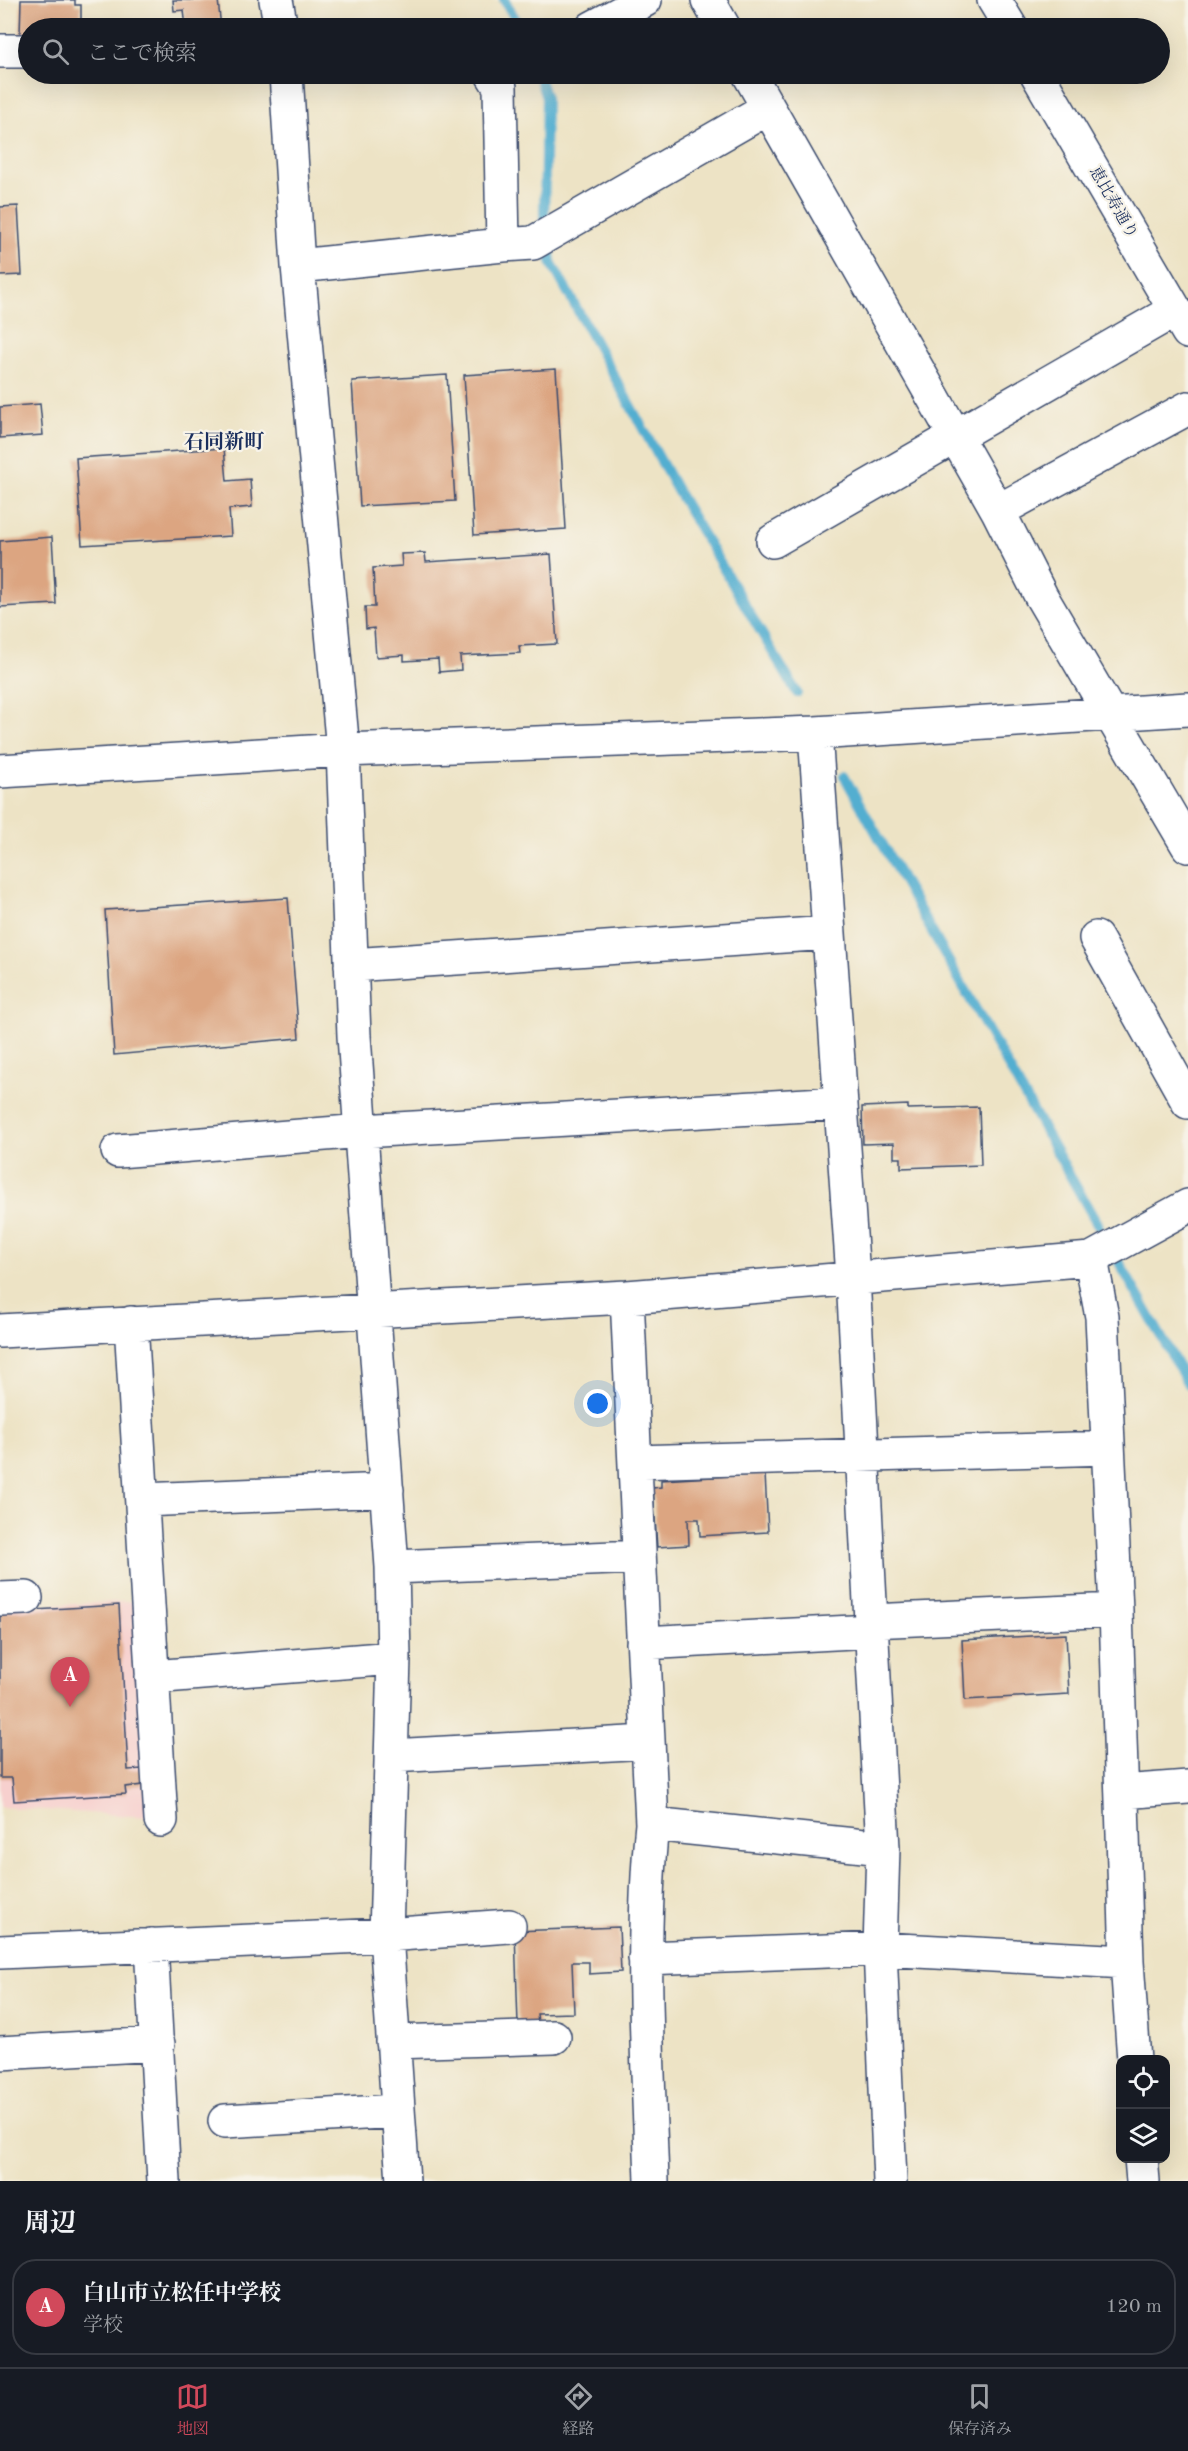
<!DOCTYPE html>
<html lang="ja">
<meta charset="utf-8">
<style>
:root{--surface:#171b24;--page:#20242c;--text:#f1f3f6;--muted:#9ea1a6;--line:#363941;--accent:#d1495b}
body{margin:0;font-family:"Old Standard TT","Noto Serif JP",serif;background:var(--page);color:var(--text)}
.controls{position:absolute;right:18px;bottom:18px;display:grid;overflow:hidden;border-radius:12px;box-shadow:0 6px 24px #0002}
.controls button{width:54px;height:54px;display:grid;place-items:center;padding:0;border:0;border-bottom:2px solid var(--line);background:var(--surface);color:var(--text);font:30px sans-serif}
.you{position:absolute;left:598px;top:1404px;width:21px;height:21px;margin:-15px;border:4px solid #fff;border-radius:50%;background:#1a73e8;box-shadow:0 0 0 9px #1a73e833}
.badge{display:grid;place-items:center;width:39px;height:39px;border-radius:50%;background:var(--accent);color:#fff;font-size:20px;font-weight:700}
.pin{position:absolute;translate:-50% -50px;filter:drop-shadow(0 2px 3px #0008)}
.pin::after{content:'';position:absolute;top:32px;width:21px;height:18px;background:inherit;clip-path:polygon(0 0,100% 0,50% 100%)}
.list{margin:0;padding:0;list-style:none}
h2{display:flex;justify-content:space-between;align-items:center;height:78px;margin:0;padding:0 24px;font-size:26px}
h2 small{font-size:20px;font-weight:400;color:var(--muted)}
.list li{display:grid;grid-template-columns:39px 1fr auto;gap:18px;align-items:center;box-sizing:border-box;height:96px;margin:0 12px 12px;padding:0 12px;border:2px solid var(--line);border-radius:24px}
.list b{display:block;font-size:22px;white-space:nowrap}
.list p{margin:0;font-size:20px;white-space:nowrap;color:var(--muted)}
.list em{font-size:20px;font-style:normal;color:var(--muted)}
.icon{flex:none;width:33px;height:33px;fill:none;stroke:currentColor;stroke-width:2;stroke-linecap:round;stroke-linejoin:round}
.map{position:relative;flex:none;width:1188px;height:2181px;overflow:hidden}
.search{position:absolute;background:var(--surface);box-shadow:0 6px 24px #0002;left:18px;right:18px;top:18px;height:66px;display:flex;align-items:center;gap:15px;box-sizing:border-box;padding:0 21px;border-radius:33px;color:var(--muted);font-size:22px}
.sheet{height:186px;background:var(--surface)}
nav{display:flex;justify-content:space-around;align-items:center;box-sizing:border-box;height:84px;border-top:2px solid var(--line);background:var(--surface);font-size:16px;color:var(--muted)}
nav a{display:grid;justify-items:center;gap:3px}
nav .on{color:var(--accent)}
.map>svg:first-child{display:block}
</style>
<div class="map">
<svg width="1188" height="2181" viewBox="0 0 1188 2181">
<rect width="100%" height="100%" fill="#f7f3e8"/>
<filter id="ink" filterUnits="userSpaceOnUse"><feTurbulence type="fractalNoise" baseFrequency=".0167" numOctaves="2"/><feDisplacementMap in="SourceGraphic" scale="12" xChannelSelector="R" yChannelSelector="G"/><feConvolveMatrix kernelMatrix="1 2 1 2 8 2 1 2 1" color-interpolation-filters="sRGB"/></filter>
<filter id="wash" filterUnits="userSpaceOnUse"><feTurbulence type="fractalNoise" baseFrequency=".008" numOctaves="4" result="noise"/><feDisplacementMap in="SourceGraphic" scale="24" xChannelSelector="R" yChannelSelector="G"/><feGaussianBlur stdDeviation="1.35" result="paint"/><feColorMatrix in="noise" values="0 0 0 0 0 0 0 0 0 0 0 0 0 0 0 0 0 1.4 0 .05"/><feComposite in="paint" operator="in"/></filter>
<g filter="url(#wash)">
<rect width="100%" height="100%" fill="#ede3c5"/>
<path fill="#f7d0ce" d="M 135,1601 L 147,1817 L 0,1807 L 0,1608 Z"/>
<g fill="none" stroke-linecap="round" stroke-linejoin="round">
<path stroke="#52aed0" stroke-width="10" d="M 504,0 L 521,28
M 538,74 L 546,98 L 544,221
M 549,244 L 551,262 L 678,492 L 797,693
M 844,776 L 1099,1227
M 1116,1257 L 1188,1384"/>
</g>
<g id="blocks">
<path fill="#dca581" d="M 21,0 L 75,0 L 75,5 L 81,5 L 81,28 L 28,28 L 28,35 L 20,35 Z
M 173,0 L 218,0 L 221,28 L 186,28 L 184,10 L 174,11 Z
M 18,206 L 22,275 L 0,276 L 0,207 Z
M 556,369 L 566,529 L 474,535 L 464,375 Z
M 447,375 L 455,501 L 360,506 L 352,381 Z
M 40,404 L 43,435 L 0,438 L 0,407 Z
M 224,448 L 227,481 L 250,479 L 252,507 L 229,509 L 231,536 L 82,545 L 76,458 Z
M 52,537 L 56,604 L 0,607 L 0,541 Z
M 425,553 L 426,562 L 551,554 L 557,644 L 519,646 L 520,653 L 460,656 L 461,670 L 439,672 L 438,659 L 404,661 L 404,655 L 376,657 L 374,628 L 366,629 L 365,607 L 375,607 L 373,568 L 402,566 L 401,554 Z
M 288,898 L 299,1038 L 114,1055 L 105,910 Z
M 908,1105 L 908,1109 L 979,1107 L 981,1165 L 901,1168 L 901,1158 L 894,1158 L 894,1143 L 863,1144 L 862,1107 Z
M 765,1474 L 768,1532 L 700,1536 L 699,1519 L 688,1519 L 689,1545 L 657,1547 L 653,1488 L 661,1487 L 661,1480 Z
M 119,1605 L 128,1770 L 142,1769 L 143,1785 L 125,1787 L 126,1794 L 14,1801 L 12,1778 L 0,1778 L 0,1612 Z
M 1066,1634 L 1069,1694 L 965,1700 L 962,1640 Z
M 619,1927 L 621,1972 L 589,1974 L 589,1962 L 572,1962 L 574,2013 L 537,2014 L 538,2024 L 518,2025 L 515,1931 Z"/>
</g>
</g>
<g filter="url(#ink)">
<use href="#blocks" fill-opacity="0" stroke="#3a4a6d" stroke-width="1.5"/>
<g fill="none" stroke-linecap="round" stroke-linejoin="round">
<g stroke="#3a4a6d" stroke-width="36">
<path id="minor" d="M 276,0 L 281,28
M 708,0 L 724,28
M 994,0 L 1011,28
M 592,28 L 645,0
M 0,51 L 28,51
M 286,74 L 298,266 L 343,750 L 354,1036 L 392,1567 L 394,1658 L 386,1935 L 403,2181
M 749,74 L 998,511 L 1041,596 L 1188,846
M 1037,74 L 1188,332
M 503,245 L 533,243 L 768,108
M 298,266 L 503,245 L 500,87 L 492,74
M 998,511 L 1188,408
M 773,541 L 1175,310
M 815,733 L 853,1277 L 871,1621 L 883,1848 L 880,1949 L 890,2181
M 0,771 L 343,750 L 815,733 L 1188,709
M 1096,938 L 1188,1102
M 351,965 L 829,933
M 118,1151 L 362,1131 L 841,1103
M 1091,1259 L 1102,1317 L 1116,1610 L 1127,1962 L 1134,2060
M 627,1297 L 652,1824 C 640,1943 648,2062 652,2181
M 131,1323 L 161,1820
M 0,1331 L 627,1297 L 1091,1259 L 1188,1206
M 635,1462 L 1108,1448
M 142,1500 L 387,1490
M 392,1567 L 639,1557
M 0,1599 L 26,1598
M 871,1621 L 1116,1610
M 643,1643 L 872,1631
M 152,1677 L 394,1658
M 391,1756 L 648,1742
M 1122,1792 L 1188,1787
M 652,1824 L 883,1848
M 151,1945 L 164,2181
M 0,1952 L 386,1935 L 509,1926
M 645,1958 L 880,1949 L 1127,1962
M 393,2042 L 554,2037
M 0,2053 L 158,2044
M 225,2121 L 398,2111
M 1141,2158 L 1143,2181"/>
</g>
<use href="#minor" stroke="#fff" stroke-width="33"/>
</g>
</g>
<g text-anchor="middle" dominant-baseline="central" stroke-width="4.5" stroke-linejoin="round" paint-order="stroke">
<g font-size="16" fill="#1b2f5e" stroke="#f7f3e8">
<text transform="translate(1113 203) rotate(60)">恵比寿通り</text>
</g>
<g font-size="20" font-weight="bold" fill="#1b2f5e" stroke="#f7f3e8">
<text x="224" y="443">石同新町</text>
</g>
</g>
</svg>
<div class="controls">
<button><svg class="icon" aria-label="locate" viewBox="0 0 24 24"><circle cx="12" cy="12" r="6"/><path d="M12 2v4M12 18v4M2 12h4M18 12h4"/></svg></button>
<button><svg class="icon" aria-label="layers" viewBox="0 0 24 24"><path d="M12 4l9 5-9 5-9-5zM3 14l9 5 9-5"/></svg></button>
</div>
<div class="you"></div>
<div class="pin badge" style="left:70px;top:1707px">A</div>
<div class="search"><svg class="icon" aria-label="search" viewBox="0 0 24 24"><circle cx="10" cy="10" r="6"/><path d="M15 15l6 6"/></svg>ここで検索</div>
</div>
<section class="sheet">
<h2>周辺<small></small></h2>
<ul class="list">
<li><span class="badge">A</span><div><b>白山市立松任中学校</b><p>学校</p></div><em>120 m</em></li>
</ul>
</section>
<nav>
<a class="on"><svg class="icon" aria-label="map" viewBox="0 0 24 24"><path d="M3 6l6-2 6 2 6-2v14l-6 2-6-2-6 2zM9 4v14M15 6v14"/></svg>地図</a>
<a><svg class="icon" aria-label="directions" viewBox="0 0 24 24"><path d="M12 3l9 9-9 9-9-9zM9 14v-3h6M13 9l2 2-2 2"/></svg>経路</a>
<a><svg class="icon" aria-label="saved" viewBox="0 0 24 24"><path d="M7 4h10v16l-5-4-5 4z"/></svg>保存済み</a>
</nav>
